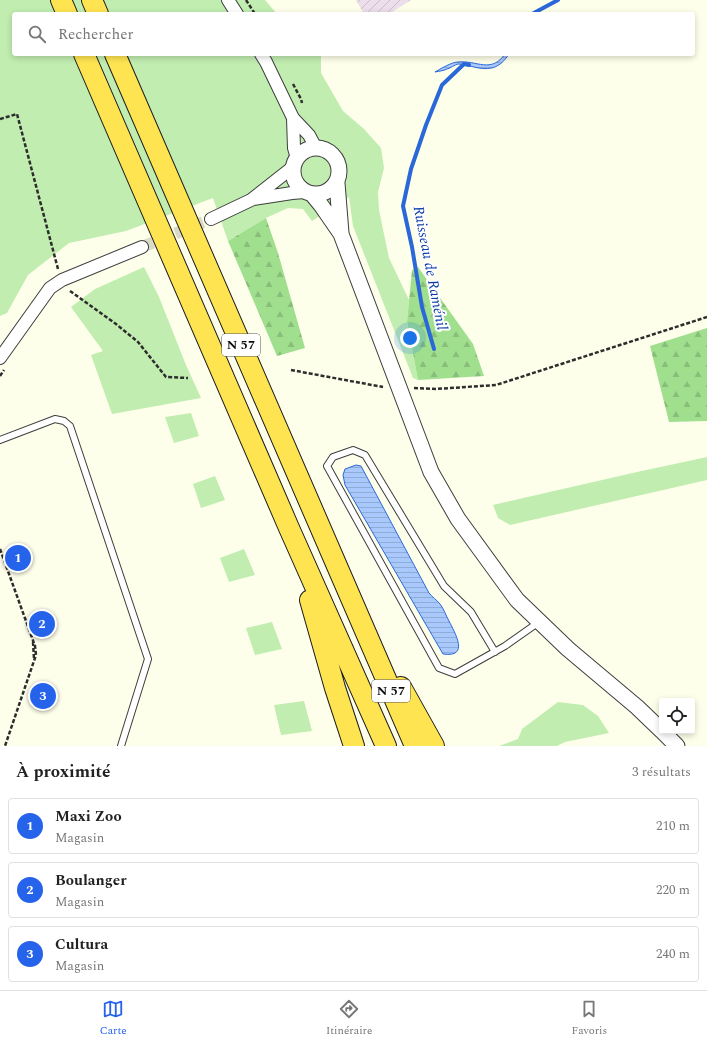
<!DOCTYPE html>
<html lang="fr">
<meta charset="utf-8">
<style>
:root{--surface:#fff;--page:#f6f6f6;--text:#222;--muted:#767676;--line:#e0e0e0;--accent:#2563eb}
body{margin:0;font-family:Spectral,serif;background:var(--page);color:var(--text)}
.controls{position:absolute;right:12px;bottom:12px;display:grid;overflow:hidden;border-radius:4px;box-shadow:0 2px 6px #0003}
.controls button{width:36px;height:36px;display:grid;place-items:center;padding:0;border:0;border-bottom:1px solid var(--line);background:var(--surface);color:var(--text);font:20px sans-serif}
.you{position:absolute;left:410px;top:338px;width:14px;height:14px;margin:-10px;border:3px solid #fff;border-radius:50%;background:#1a73e8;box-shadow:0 0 0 6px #1a73e833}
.badge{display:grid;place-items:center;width:26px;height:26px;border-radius:50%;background:var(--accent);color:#fff;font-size:13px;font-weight:700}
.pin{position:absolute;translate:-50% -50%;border:2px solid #fff;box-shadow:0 1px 4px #0006}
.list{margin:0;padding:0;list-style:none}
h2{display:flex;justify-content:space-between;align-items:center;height:52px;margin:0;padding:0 16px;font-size:17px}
h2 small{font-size:13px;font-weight:400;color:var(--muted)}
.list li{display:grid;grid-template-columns:26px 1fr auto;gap:12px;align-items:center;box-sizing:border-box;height:56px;margin:0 8px 8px;padding:0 8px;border:1px solid var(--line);border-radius:4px}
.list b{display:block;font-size:15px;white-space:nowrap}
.list p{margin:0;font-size:13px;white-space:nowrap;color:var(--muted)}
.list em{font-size:13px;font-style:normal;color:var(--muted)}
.icon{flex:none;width:22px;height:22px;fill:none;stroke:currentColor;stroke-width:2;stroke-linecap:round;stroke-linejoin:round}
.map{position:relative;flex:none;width:707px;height:746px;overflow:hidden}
.search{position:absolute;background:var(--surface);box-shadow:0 2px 6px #0003;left:12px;right:12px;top:12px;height:44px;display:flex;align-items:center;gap:10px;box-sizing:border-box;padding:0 14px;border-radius:4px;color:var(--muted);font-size:15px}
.sheet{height:244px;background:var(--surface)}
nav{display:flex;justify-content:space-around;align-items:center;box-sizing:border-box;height:56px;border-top:1px solid var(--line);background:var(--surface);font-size:11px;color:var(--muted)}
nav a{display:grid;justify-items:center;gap:2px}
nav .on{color:var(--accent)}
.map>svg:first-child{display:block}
</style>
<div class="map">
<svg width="707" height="746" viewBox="0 0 707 746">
<defs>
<pattern id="industrial-furrows" width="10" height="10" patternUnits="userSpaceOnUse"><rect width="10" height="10" fill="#ecdeea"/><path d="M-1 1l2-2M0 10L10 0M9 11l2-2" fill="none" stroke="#c9bdc7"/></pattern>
<pattern id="forest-firs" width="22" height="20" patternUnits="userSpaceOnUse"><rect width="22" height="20" fill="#9fdf8e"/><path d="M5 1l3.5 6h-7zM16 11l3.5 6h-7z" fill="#88be79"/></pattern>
<pattern id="water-rules" width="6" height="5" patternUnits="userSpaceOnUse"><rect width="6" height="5" fill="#a9c9fc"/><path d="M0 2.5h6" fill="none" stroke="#90abd7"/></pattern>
</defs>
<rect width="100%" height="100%" fill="#feffea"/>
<path fill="url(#industrial-furrows)" d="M 356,0 L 411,0 L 389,14 L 364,14 Z"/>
<path fill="#c1edb0" d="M 0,0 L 265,0 L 277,14 L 14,14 L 14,54 L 321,54 L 321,73 L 343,111 L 364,129 L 381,148 L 384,168 L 378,192 L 379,210 L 389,258 L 409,300 L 407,321 L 418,380 L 413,378 L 353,226 L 349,197 L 312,221 L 303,209 L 288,208 L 266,218 L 228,241 L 213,198 L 126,231 L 69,243 L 28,275 L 7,313 L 0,316 Z
M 144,267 L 159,297 L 186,365 L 201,398 L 112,414 L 91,355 L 103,351 L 71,307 L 95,289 Z
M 191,413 L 199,436 L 174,443 L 165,417 Z
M 707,457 L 707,480 L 510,525 L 498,518 L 493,505 L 637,472 Z
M 215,476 L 225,500 L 201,508 L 193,484 Z
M 244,549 L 255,575 L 229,582 L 220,558 Z
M 272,622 L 282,649 L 255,655 L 246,628 Z
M 304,701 L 312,731 L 281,735 L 274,705 Z
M 558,702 L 583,705 L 598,716 L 609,733 L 565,742 L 557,746 L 499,746 L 518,739 L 522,729 Z"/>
<path fill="url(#forest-firs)" d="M 266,218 L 278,253 L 305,348 L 277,356 L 228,241 Z
M 418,267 L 473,344 L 484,376 L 418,380 L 407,321 L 412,270 Z
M 707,328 L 707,421 L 669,422 L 650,346 Z"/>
<path fill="url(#water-rules)" stroke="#2a68d9" d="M 505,54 L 509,54 C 500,68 490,71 474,67 C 469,66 464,64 458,64 C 454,65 451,68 447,69 C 443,71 439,71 435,72 C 440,69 452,62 458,62 C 477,60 491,74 505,54 Z
M 356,465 L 361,466 L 429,593 C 432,597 437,600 440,604 C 444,609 446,616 449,621 C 455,633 470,658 443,654 L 345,485 L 343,475 L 345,469 Z"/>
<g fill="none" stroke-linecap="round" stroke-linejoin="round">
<path stroke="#2a68d9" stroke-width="4" d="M 532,14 L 558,0
M 434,349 L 422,307 L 412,247 L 403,206 L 411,169 L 426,125 L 442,85 L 464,64 L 469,65"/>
<path stroke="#dadac9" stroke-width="12" stroke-dasharray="12 6" stroke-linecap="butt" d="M 142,247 L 211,219"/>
<g stroke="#3e3e3e" stroke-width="8">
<path id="service" d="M 0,440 L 55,419 L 64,421 L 70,426 L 148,659 L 121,746
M 495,652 L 471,612 L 444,586 L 365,455 L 353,450 L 333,457 L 327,466 L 439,668 L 455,674 L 505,646 L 539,622"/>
</g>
<g stroke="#3e3e3e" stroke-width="14">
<path id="minor" d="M 228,0 L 237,14
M 261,54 L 266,62 L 293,118 L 309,135 L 316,148
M 293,118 L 294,148 L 297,158
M 253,199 L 292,193 L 305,192
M 211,219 L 251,200 L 293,167
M 0,358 L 50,288 L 62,280 L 142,247"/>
</g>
<g stroke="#3e3e3e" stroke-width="17">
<path id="tertiary" d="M293 171a23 23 0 1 1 46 0a23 23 0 1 1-46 0Z
M 337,183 L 341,233
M 312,194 L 321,205 L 341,234 L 431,472 L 458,519 L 517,600 L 568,649 L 637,707 L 662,731
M 662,731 L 677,746"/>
</g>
<g stroke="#1c1c1c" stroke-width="22">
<path id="trunk" d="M 61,0 L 67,14
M 92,0 L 98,14
M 84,54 L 289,528 L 386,746
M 115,54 L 415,746
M 310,600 L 335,688 L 354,746
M 401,687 L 434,746"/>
</g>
<path stroke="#2d2d2d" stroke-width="2.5" stroke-dasharray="4 2" stroke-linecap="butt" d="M 246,0 L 255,14
M 293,84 L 301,99 L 302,103
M 0,119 L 17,114 L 58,269
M 70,291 L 116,324 L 138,342 L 166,377 L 188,378
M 291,370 L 383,387
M 0,376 L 4,370
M 414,388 L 436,389 L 496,385 L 707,317
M 0,549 L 35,646 L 36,655 L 5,746
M 33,642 L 34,659"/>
<use href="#service" stroke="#fff" stroke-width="6"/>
<use href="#minor" stroke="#fff" stroke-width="12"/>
<use href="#tertiary" stroke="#fff" stroke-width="15"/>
<use href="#trunk" stroke="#ffe451" stroke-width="20"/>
</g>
<g text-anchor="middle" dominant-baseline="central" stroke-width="4" stroke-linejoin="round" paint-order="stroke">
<g fill="#fff" stroke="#545454" stroke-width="1">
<rect x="222" y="334" width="38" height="22" rx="3"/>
<rect x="372" y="680" width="38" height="22" rx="3"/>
</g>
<g font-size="13" font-weight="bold" fill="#0b0b0b">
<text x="241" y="345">N 57</text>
<text x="391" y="691">N 57</text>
</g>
<g font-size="15" font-style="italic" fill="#0b3ca7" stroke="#fff">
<text transform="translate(430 268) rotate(79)">Ruisseau de Raménil</text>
</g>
</g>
</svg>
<div class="controls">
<button><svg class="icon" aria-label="locate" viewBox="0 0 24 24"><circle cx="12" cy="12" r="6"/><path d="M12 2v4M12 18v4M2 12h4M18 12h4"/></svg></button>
</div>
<div class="you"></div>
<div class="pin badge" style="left:18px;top:558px">1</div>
<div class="pin badge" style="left:42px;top:624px">2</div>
<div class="pin badge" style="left:43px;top:696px">3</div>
<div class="search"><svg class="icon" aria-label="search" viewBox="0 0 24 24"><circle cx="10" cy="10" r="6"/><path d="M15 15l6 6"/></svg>Rechercher</div>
</div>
<section class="sheet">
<h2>À proximité<small>3 résultats</small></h2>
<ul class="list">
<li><span class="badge">1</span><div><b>Maxi Zoo</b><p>Magasin</p></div><em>210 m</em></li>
<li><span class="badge">2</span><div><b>Boulanger</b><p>Magasin</p></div><em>220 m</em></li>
<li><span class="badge">3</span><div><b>Cultura</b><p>Magasin</p></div><em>240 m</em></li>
</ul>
</section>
<nav>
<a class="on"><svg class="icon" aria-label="map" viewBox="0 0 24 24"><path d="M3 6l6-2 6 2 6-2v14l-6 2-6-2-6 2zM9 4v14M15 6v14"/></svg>Carte</a>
<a><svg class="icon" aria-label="directions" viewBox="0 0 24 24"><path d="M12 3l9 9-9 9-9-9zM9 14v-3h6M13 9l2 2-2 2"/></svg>Itinéraire</a>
<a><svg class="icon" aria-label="saved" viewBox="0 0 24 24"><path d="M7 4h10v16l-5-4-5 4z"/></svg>Favoris</a>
</nav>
